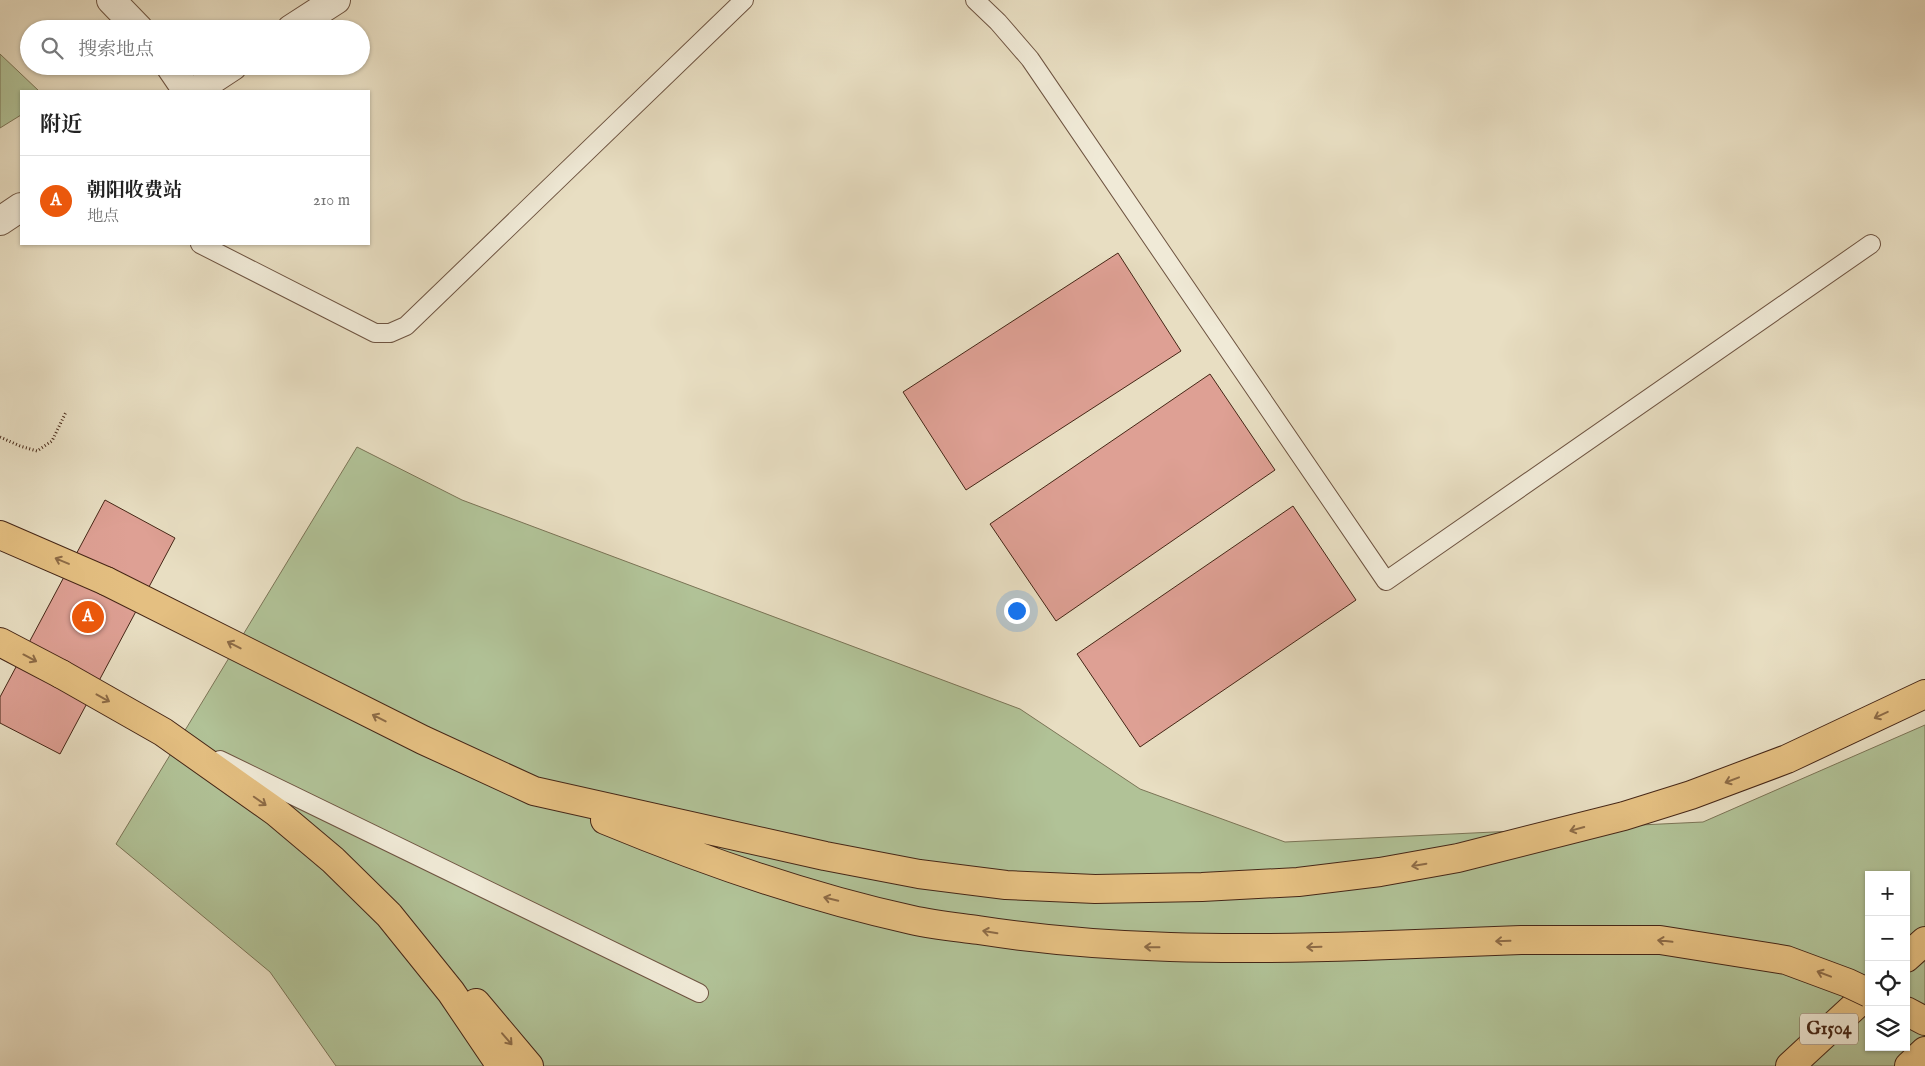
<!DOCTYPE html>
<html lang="zh">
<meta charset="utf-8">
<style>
:root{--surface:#fff;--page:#f2f2f2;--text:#222;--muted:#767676;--line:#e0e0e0;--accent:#ea580c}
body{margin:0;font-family:"IM FELL English","Noto Serif SC",serif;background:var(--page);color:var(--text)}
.controls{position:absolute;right:15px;bottom:15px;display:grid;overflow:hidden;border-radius:0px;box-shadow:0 1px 4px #0004}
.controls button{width:45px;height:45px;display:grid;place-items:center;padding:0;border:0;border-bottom:1px solid var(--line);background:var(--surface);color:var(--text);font:25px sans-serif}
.you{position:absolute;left:1016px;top:610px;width:18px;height:18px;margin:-12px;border:4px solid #fff;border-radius:50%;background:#1a73e8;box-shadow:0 0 0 8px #1a73e833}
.badge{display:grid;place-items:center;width:32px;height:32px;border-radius:50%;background:var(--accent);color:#fff;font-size:16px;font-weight:700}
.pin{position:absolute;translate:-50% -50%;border:2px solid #fff;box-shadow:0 1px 5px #0006}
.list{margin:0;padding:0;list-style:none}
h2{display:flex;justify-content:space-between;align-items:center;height:65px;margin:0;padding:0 20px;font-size:21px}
h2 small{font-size:16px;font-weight:400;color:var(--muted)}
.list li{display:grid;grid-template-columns:32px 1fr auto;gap:15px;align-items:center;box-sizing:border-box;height:90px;padding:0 20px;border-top:1px solid var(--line)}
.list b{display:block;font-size:19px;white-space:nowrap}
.list p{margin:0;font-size:16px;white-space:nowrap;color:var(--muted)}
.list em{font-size:16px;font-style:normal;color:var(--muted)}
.icon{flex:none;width:28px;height:28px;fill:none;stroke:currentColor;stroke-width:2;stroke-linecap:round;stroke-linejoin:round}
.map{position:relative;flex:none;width:1925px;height:1066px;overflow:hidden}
.search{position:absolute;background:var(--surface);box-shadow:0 1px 4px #0004;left:20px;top:20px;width:350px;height:55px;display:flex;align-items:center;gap:12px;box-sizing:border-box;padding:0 18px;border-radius:28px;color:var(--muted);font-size:19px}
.panel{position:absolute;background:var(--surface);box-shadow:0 1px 4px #0004;left:20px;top:90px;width:350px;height:155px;border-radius:0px}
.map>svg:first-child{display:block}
</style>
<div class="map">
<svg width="1925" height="1066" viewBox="0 0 1925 1066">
<rect width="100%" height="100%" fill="#e8dec2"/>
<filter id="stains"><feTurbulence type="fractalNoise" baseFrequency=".004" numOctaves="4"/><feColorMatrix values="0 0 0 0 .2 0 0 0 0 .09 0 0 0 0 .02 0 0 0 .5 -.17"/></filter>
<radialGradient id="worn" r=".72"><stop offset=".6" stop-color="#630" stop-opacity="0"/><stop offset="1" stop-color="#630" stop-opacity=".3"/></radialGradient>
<path fill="#b1c297" stroke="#7b7456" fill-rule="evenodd" d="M 0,54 L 39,91 L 21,91 L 21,115 L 0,128 Z
M 357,447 L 462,500 L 1020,709 L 1140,789 L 1285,842 L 1703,822 L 1925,725 L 1925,1066 L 336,1066 L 270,972 L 116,844 ZM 1869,875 L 1906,875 L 1906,1047 L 1869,1047 Z"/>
<path fill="#dea094" stroke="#452616" d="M 1118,253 L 1181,351 L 966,490 L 903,392 Z
M 1210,374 L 1275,470 L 1056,621 L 990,524 Z
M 105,500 L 175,538 L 60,754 L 0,723 L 0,697 Z
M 1293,506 L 1356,600 L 1140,747 L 1077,654 Z"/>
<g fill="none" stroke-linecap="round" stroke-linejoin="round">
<g stroke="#6e5441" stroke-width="20">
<path id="service" d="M 975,0 L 998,22 L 1030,59 L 1386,581 L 1871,244
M 200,244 L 375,333 L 390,333 L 406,326 L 744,0
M 220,760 L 699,993"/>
</g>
<g stroke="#6e5441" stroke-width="30">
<path id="minor" d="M 111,0 L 139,29
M 170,66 L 187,91"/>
</g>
<g stroke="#6e5441" stroke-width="30">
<path id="tertiary" d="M 291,29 L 336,0
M 195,91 L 233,66
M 0,221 L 21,207"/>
</g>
<g stroke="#452616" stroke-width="30">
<path id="trunk" d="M 0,535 L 106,581
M 0,642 L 61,674"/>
</g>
<g stroke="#452616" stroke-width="30">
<path id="motorway" d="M 106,581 L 423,740 L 534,791 L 825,856 L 919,874 L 1006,885 L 1095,889 L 1202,887 L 1298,882 L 1380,872 L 1458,858 L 1624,816 L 1691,795 L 1787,759 L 1925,694
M 61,674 L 163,732 L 276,812 L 333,860 L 389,915 L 451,992 L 501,1066
M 605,820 C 704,861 807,897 912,920 C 934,925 956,927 978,930 C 1107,950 1233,950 1363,946
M 1906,958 L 1925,941
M 476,1003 L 529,1066
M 1906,1011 L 1925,1021
M 1790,1066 L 1869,993
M 1909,1066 L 1925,1051"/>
</g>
<path stroke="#452616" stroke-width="3" stroke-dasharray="1 2.5" stroke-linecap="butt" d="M 0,437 L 20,446 L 37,451 L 52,441 L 66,412"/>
<use href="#service" stroke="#f0ead7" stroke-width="18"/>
<use href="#minor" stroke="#f0ead7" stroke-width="28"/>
<use href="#tertiary" stroke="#f0ead7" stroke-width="28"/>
<use href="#trunk" stroke="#e4bf81" stroke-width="28"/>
<use href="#motorway" stroke="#e4bf81" stroke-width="28"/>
<g stroke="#452616" stroke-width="30" stroke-linecap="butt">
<path id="motorway-bridge" d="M 1363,946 L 1521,940 L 1660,940 L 1786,960 L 1848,983 L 1869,993"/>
</g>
<use href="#motorway-bridge" stroke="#e4bf81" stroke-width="28"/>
</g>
<defs><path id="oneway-shaft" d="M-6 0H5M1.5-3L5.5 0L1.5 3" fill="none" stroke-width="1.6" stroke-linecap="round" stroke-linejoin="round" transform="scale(1.25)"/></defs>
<g stroke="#8d6b46">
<use href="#oneway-shaft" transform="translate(62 561) rotate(-157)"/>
<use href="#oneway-shaft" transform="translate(234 645) rotate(-153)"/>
<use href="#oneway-shaft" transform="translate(30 658) rotate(28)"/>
<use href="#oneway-shaft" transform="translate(103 698) rotate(29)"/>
<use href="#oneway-shaft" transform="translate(1881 715) rotate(155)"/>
<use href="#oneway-shaft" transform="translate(379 718) rotate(-153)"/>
<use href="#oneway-shaft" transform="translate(1732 780) rotate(159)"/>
<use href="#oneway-shaft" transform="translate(260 801) rotate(35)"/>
<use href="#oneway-shaft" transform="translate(1577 829) rotate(165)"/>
<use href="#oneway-shaft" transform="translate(1419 865) rotate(170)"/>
<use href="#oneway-shaft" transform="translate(831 899) rotate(-166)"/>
<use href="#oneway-shaft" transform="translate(990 932) rotate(-171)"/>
<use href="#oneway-shaft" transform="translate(1503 941) rotate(178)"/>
<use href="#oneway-shaft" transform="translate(1665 941) rotate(-174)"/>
<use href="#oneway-shaft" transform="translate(1152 947) rotate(-179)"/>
<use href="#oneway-shaft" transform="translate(1314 947) rotate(178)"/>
<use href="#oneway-shaft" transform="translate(1824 974) rotate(-159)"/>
<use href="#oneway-shaft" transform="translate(507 1039) rotate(49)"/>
</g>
<g text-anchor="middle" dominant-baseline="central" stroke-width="5" stroke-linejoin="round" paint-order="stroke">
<rect fill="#f0ead7" stroke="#786150" stroke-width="1" x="1800" y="1013.5" width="58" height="31" rx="4"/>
<g font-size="18" font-weight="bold" fill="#452616">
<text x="1829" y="1029">G1504</text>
</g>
</g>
<rect width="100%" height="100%" filter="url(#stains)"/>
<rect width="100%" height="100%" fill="url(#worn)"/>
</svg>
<div class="controls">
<button>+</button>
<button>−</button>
<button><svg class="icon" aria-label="locate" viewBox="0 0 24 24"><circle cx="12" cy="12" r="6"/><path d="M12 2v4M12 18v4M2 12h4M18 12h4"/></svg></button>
<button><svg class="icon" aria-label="layers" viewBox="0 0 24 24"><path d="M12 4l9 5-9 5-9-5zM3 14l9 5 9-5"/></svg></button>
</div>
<div class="you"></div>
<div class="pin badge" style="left:88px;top:617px">A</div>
<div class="search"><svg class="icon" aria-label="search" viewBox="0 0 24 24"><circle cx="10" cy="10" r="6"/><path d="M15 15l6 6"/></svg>搜索地点</div>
<section class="panel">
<h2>附近<small></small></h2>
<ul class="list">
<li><span class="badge">A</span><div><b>朝阳收费站</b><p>地点</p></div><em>210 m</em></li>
</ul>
</section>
</div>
